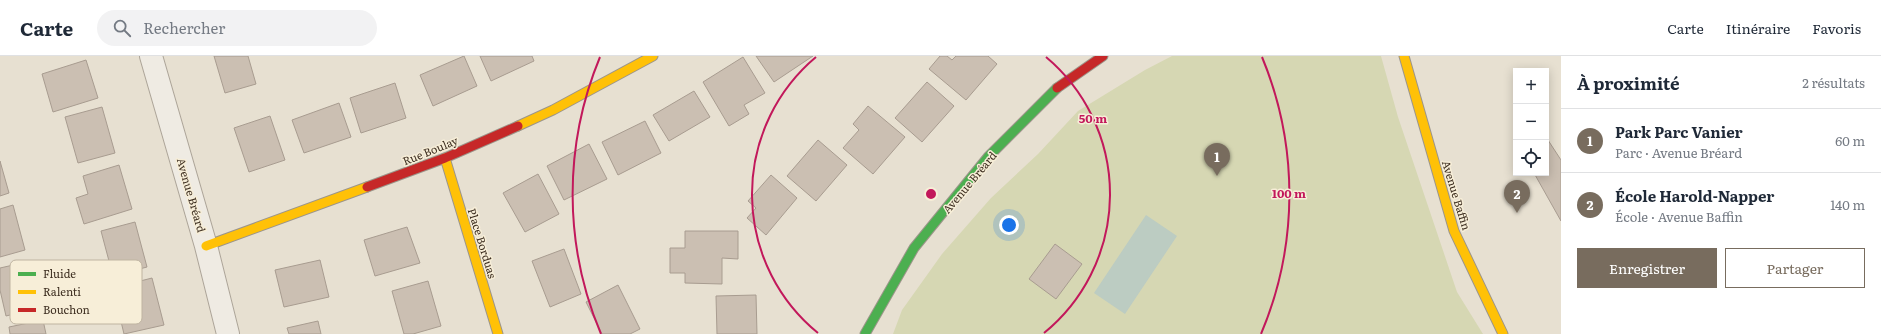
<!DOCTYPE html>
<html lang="fr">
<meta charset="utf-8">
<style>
:root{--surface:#fff;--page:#f2f2f3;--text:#1f2937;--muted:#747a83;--line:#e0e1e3;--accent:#786c5e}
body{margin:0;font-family:Literata,serif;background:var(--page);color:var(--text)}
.controls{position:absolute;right:12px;top:12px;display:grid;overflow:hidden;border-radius:0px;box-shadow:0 2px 10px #0003}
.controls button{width:36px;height:36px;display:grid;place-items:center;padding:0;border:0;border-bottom:1px solid var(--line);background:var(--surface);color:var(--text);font:20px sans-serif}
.you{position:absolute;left:1009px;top:169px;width:14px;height:14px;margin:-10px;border:3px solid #fff;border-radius:50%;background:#1a73e8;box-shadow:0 0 0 6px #1a73e833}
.badge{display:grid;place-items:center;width:26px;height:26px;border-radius:50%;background:var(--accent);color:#fff;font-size:13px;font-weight:700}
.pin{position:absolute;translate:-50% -33px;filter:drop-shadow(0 1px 2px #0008)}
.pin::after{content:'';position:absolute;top:21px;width:14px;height:12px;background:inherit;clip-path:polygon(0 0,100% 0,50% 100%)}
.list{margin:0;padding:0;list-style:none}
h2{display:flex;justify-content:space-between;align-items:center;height:52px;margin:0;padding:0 16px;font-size:17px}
h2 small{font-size:13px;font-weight:400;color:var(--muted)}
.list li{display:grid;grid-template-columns:26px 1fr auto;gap:12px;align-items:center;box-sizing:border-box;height:64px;padding:0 16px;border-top:1px solid var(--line)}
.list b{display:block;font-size:15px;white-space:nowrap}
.list p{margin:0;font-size:13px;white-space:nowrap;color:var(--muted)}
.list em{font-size:13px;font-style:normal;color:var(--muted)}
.actions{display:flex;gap:8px;padding:12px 16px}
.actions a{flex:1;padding:9px 0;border:1px solid var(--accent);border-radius:0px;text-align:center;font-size:14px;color:var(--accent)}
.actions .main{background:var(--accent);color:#fff}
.icon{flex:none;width:22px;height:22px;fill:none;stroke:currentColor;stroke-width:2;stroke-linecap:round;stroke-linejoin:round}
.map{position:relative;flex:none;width:1561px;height:278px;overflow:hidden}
header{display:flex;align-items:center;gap:24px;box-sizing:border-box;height:56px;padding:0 20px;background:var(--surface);border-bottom:1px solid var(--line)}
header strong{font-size:19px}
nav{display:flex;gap:22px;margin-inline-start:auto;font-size:14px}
.search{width:280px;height:36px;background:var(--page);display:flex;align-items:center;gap:10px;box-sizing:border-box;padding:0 14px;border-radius:22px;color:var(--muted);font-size:15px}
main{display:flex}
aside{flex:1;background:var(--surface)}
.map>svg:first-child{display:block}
</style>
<header>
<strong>Carte</strong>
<div class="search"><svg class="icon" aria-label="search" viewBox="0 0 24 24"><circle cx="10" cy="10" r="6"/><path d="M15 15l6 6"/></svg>Rechercher</div>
<nav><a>Carte</a><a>Itinéraire</a><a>Favoris</a></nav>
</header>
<main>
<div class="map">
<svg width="1561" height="278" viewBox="0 0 1561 278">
<rect width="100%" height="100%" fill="#e7e0d1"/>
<path fill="#d6d7b3" d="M 1172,0 L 1381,0 L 1398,61 L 1457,236 L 1483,278 L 893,278 L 902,254 L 942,198 L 991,142 L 1038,98 L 1078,55 L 1145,14 Z"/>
<path fill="#bcccc2" d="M 1146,159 L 1177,180 L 1125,258 L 1094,237 Z"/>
<path fill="#cbbfb2" stroke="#a89c90" d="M 214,0 L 248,0 L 256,28 L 225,37 Z
M 464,0 L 477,30 L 433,50 L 420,19 Z
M 480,0 L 532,0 L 534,5 L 491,25 Z
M 756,0 L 813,0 L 774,26 Z
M 940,0 L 947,0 L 952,4 L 956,0 L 988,0 L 997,8 L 966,44 L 929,13 Z
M 743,1 L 765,37 L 744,49 L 749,58 L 729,70 L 703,26 Z
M 86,4 L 98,42 L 53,56 L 42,18 Z
M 927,26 L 954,50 L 922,86 L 895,62 Z
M 395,27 L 406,62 L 361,77 L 350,42 Z
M 694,35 L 710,61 L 669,85 L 653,59 Z
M 339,47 L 351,81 L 304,97 L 292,64 Z
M 868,50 L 905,81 L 873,118 L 843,92 L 859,74 L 853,68 Z
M 102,51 L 115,97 L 78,107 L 65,61 Z
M 270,60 L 285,104 L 249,116 L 234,72 Z
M 645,65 L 661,97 L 618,119 L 602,86 Z
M 1546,81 L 1561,104 L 1561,165 L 1534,117 L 1546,117 Z
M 818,84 L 847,109 L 816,145 L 787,120 Z
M 589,88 L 607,123 L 564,144 L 547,110 Z
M 0,105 L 9,137 L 0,140 Z
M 119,109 L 132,153 L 84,168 L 76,142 L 88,138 L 83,120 Z
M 538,118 L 559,158 L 525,176 L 503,137 Z
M 771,119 L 797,142 L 766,179 L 747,162 L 756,152 L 748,145 Z
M 13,149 L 25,194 L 0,201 L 0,153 Z
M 135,166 L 147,211 L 113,220 L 101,175 Z
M 407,171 L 420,207 L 375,220 L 364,184 Z
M 685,175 L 738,175 L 738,203 L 722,202 L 722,228 L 685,227 L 685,217 L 670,217 L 670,192 L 685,192 Z
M 1055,188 L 1082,208 L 1056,243 L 1029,223 Z
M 564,193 L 581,238 L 550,251 L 532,205 Z
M 320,204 L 329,241 L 284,251 L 275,214 Z
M 31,205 L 42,251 L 6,260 L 0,234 L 0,212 Z
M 152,222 L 164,269 L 124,278 L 113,232 Z
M 428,225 L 441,270 L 413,278 L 404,278 L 392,235 Z
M 618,229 L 640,273 L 630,278 L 602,278 L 586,246 Z
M 756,239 L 757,278 L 717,278 L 716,240 Z
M 43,264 L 46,278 L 10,278 L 9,271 Z
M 318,265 L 321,278 L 289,278 L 287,272 Z"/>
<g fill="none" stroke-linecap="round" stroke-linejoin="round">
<g stroke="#ada599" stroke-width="24">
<path id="street" d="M 151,0 L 206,190 L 228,278"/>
</g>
<g stroke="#9c958a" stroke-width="11">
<path id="fast" d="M 865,278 L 914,192 L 988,101 L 1057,32"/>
</g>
<g stroke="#9c958a" stroke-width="11">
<path id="slow" d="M 1404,0 L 1454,175 L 1503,278
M 518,70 L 553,54 L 653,0
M 445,102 L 498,278
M 206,190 L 367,131"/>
</g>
<g stroke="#9c958a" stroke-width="11">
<path id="jam" d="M 1057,32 L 1103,0
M 367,131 L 445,102 L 518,70"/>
</g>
<use href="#street" stroke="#efebe3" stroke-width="22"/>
<use href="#fast" stroke="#4caf50" stroke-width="9"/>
<use href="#slow" stroke="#ffc107" stroke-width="9"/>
<use href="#jam" stroke="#c62828" stroke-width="9"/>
</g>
<g fill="none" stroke="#c2185b" stroke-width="2">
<path d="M818 277A179 179 0 0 1 816 1M1046 1A179 179 0 0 1 1044 277"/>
<path d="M601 278A358 358 0 0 1 600 1M1262 1A358 358 0 0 1 1261 278"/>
</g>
<g text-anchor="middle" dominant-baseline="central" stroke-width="3" stroke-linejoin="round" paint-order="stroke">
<g font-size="11" fill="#3d2e20" stroke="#f7eed8">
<text transform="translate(430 94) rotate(-22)">Rue Boulay</text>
<text transform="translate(969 126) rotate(-50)">Avenue Bréard</text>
<text transform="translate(192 139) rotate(74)">Avenue Bréard</text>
<text transform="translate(1457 139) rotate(73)">Avenue Baffin</text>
<text transform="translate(483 187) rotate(73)">Place Borduas</text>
</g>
</g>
<rect x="10" y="204" width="132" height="64" rx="6" fill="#f7eed8" stroke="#bfb4a1" stroke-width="1"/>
<rect x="18" y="216" width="18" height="4" fill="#4caf50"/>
<rect x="18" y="234" width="18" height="4" fill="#ffc107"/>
<rect x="18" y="252" width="18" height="4" fill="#c62828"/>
<g font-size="11" fill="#3d2e20">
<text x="43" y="222">Fluide</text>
<text x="43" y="240">Ralenti</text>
<text x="43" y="258">Bouchon</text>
</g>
<circle cx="931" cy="138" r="6" fill="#c2185b" stroke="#f7eed8" stroke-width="2"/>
<g font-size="12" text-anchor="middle" font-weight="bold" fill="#c2185b" stroke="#f7eed8" stroke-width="3" stroke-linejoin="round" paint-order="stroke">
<text x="1093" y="67">50 m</text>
<text x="1289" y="142">100 m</text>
</g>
</svg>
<div class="controls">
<button>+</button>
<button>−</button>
<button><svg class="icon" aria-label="locate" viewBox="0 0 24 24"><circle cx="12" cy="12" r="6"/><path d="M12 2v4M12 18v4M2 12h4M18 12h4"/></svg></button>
</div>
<div class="you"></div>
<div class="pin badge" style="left:1217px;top:120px">1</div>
<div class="pin badge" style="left:1517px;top:157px">2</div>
</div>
<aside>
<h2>À proximité<small>2 résultats</small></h2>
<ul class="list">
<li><span class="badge">1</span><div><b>Park Parc Vanier</b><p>Parc · Avenue Bréard</p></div><em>60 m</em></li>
<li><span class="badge">2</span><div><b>École Harold-Napper</b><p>École · Avenue Baffin</p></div><em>140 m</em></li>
</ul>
<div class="actions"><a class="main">Enregistrer</a><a>Partager</a></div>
</aside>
</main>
